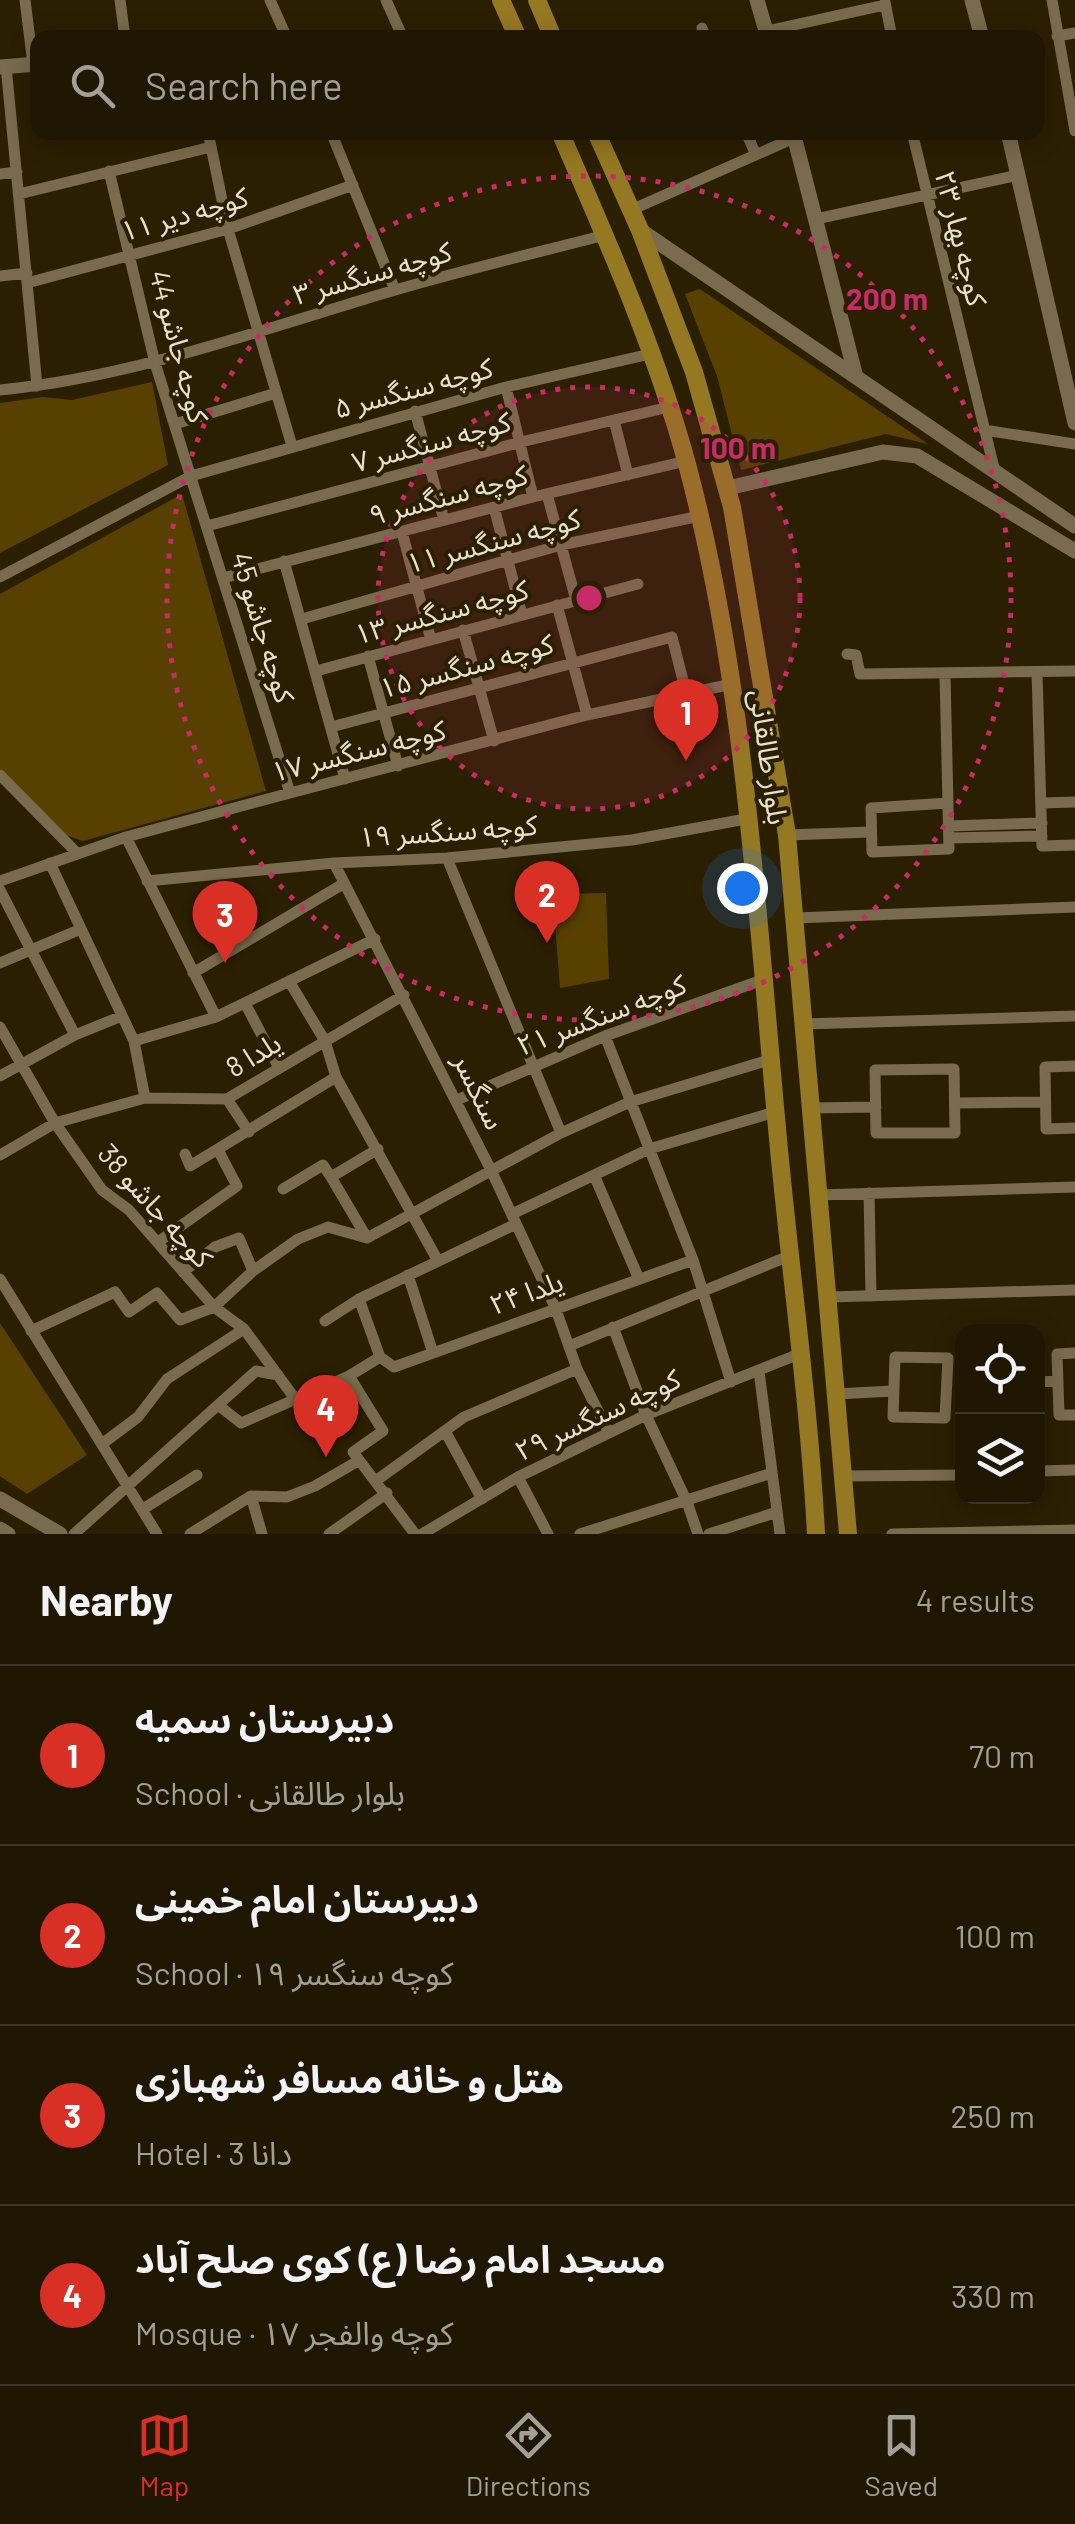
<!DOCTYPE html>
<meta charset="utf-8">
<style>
:root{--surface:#201702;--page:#2d2411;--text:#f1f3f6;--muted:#a29f99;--line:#3d3624;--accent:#d93025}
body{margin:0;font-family:Barlow,"Noto Sans Arabic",sans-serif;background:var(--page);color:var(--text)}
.controls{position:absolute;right:30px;bottom:30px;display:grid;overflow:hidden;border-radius:20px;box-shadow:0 5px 25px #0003}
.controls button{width:90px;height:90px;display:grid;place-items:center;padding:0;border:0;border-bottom:2px solid var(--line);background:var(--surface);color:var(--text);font:50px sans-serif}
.you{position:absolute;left:742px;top:888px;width:35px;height:35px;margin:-25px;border:8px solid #fff;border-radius:50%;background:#1a73e8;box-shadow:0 0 0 15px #1a73e833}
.badge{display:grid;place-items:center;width:65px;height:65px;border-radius:50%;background:var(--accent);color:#fff;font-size:32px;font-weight:700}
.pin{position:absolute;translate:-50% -82px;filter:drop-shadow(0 2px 5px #0008)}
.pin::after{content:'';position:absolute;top:52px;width:35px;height:30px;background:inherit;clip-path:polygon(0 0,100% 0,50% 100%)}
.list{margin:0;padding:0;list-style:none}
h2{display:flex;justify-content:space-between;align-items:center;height:130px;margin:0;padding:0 40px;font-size:42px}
h2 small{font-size:32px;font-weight:400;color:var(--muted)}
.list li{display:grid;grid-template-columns:65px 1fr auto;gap:30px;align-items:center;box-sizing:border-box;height:180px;padding:0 40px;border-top:2px solid var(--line)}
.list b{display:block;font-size:38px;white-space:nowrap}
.list p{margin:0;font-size:32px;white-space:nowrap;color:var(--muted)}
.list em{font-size:32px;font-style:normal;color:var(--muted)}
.icon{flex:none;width:55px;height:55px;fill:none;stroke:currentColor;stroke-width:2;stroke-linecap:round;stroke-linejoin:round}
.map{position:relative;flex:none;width:1075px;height:1534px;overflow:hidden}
.search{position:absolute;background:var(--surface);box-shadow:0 5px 25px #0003;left:30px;right:30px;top:30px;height:110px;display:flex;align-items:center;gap:25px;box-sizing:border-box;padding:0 35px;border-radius:20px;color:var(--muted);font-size:38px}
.sheet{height:850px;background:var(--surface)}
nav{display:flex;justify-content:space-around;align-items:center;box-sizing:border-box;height:140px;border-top:2px solid var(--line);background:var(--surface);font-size:28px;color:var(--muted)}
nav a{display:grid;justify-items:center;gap:5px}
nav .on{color:var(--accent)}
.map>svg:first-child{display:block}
</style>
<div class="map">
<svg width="1075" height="1534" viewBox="0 0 1075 1534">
<rect width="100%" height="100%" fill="#2b1f02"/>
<path fill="#574000" d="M 700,289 L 928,444 L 886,434 L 741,470 L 717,376 L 685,294 Z
M 152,382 L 168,465 L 0,553 L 0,403 L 43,397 L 72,400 Z
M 182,494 L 266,791 L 83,841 L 62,834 L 0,769 L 0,594 Z
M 606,893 L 609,979 L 560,988 L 554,911 L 563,909 L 562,894 Z
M 0,1323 L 87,1455 L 27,1494 L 0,1476 Z"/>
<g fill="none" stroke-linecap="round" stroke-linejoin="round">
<path stroke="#796b4d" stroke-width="11" d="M 25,0 L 33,64
M 120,0 L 125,38
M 270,0 L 287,38
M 386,0 L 403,38
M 1052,0 L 1075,131
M 885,2 L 892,38
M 702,28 L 706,38
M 767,31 L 885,5
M 1057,36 L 1075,33
M 6,66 L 37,386
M 208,132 L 228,229 L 292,446
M 331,132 L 395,290
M 746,132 L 756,155
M 912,132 L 995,472
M 109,171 L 155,363 L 290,793
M 0,174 L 17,172
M 19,194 L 211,147
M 631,210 L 794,138
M 816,219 L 1019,175
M 0,276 L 27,273
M 27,283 L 228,229 L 353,185
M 506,387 L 533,497
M 0,390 C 124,378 243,336 362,300 C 442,275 524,256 605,235
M 415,411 L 444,520
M 614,420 L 628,475
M 175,424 L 276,393
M 984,430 L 1075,444
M 547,494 L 576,600
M 494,507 L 522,615
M 207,526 L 521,442 L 669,407
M 402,532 L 431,640
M 284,561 L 345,779
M 0,577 L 191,476 L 506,387 L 650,354
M 223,578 L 533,497 L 686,461
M 557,605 L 587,715
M 302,619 L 561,545 L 700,516
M 463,630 L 494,741
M 847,654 L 856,655 L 860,674 L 1075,671
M 368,656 L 398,766
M 316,671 L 638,584
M 1037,672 L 1042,846 L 1075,845
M 945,674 C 946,732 948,790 949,849 L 872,852 L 871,808 L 948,803
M 331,727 L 672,637 L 687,696
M 0,775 L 77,853
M 1042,803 L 1075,802
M 948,826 L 1042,823
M 787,835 L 871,832
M 126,837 L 216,1017
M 949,838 L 1042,836
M 447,858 L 561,1133
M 50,863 L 134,1041 L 145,1098
M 334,863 L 491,1170 L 555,1307 L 577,1369 L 609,1433
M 0,881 L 126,837 L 290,793 L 587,715 L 732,684
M 147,881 L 334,863 L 447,858 L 632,840 L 751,818
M 0,890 L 75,1035 L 122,1016
M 795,918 L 1075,907
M 0,963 L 81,929
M 193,973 L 343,884
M 289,981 L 325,1041 L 336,1077 L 438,1261
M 245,1003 L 279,1068
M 803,1024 L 1075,1016
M 0,1027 L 55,1123 L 102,1190 L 129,1210 L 214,1307 L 244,1329 L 296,1400
M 605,1036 L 693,1260 L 731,1382
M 134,1041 L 216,1017 L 375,939
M 1075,1066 L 1045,1067 L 1046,1129 L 1075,1128
M 954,1069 L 955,1133 L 876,1133 L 875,1070 Z
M 0,1076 L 75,1035
M 227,1099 L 249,1132
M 457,1100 L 605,1036 L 765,979
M 955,1103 L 1045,1102
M 811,1108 L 876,1107
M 185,1154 L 190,1166 L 336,1077
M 0,1155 L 55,1123 L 145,1098 L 227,1099 L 404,995
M 594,1175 L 639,1279
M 331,1177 L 367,1238
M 283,1189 L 323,1165 L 331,1177 L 378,1149
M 869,1193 L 871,1296
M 818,1195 L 1075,1187
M 512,1214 L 649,1149 L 775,1112
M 158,1242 L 237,1186 L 218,1150
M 183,1272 L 215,1247 L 239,1238 L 253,1271
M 408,1275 L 433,1353
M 0,1279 L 157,1534
M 829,1297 L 1075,1290
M 325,1321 L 359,1299 L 516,1224
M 613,1327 L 646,1415 L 687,1502 L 698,1534
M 31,1331 L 115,1292 L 129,1312 L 157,1293 L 180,1320 L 214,1307 L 253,1271 L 298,1239 L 328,1227 L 367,1238 L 561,1133 L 630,1102 L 772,1059
M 569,1346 L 789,1256
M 1075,1353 L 1057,1354 L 1059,1415 L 1075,1415
M 380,1357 L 394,1367 L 693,1260
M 895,1357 L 948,1358 L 945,1418 L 893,1417 Z
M 759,1371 L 780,1534
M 349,1376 L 383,1431 L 353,1452 L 415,1534
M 1038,1382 L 1058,1381
M 836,1394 L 893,1391
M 218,1405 L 256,1371 L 278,1375
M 445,1431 L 482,1499
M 102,1444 L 138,1417 L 167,1379 L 244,1329
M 1038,1471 L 1075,1470
M 843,1476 L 962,1475
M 518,1477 L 548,1534
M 377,1480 L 464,1417 L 577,1369
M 251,1496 L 262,1534
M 143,1509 L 197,1475
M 74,1534 L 218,1405 L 241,1423 L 349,1376 L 380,1357 L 359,1299
M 190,1534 L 251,1496 L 287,1497 L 315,1486 L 358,1461
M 329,1534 L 387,1493
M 422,1534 L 518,1477 L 646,1415 L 799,1354
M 580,1534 L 772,1473
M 709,1534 L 777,1512
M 892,1534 L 1075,1530"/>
<path stroke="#796b4d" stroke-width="15" d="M 757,0 L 768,38
M 972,0 L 982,38
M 153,38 L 173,38
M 0,67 L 38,64
M 793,132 L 856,377
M 1008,132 L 1075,423
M 640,230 L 1075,526
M 728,488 L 883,452 L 917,456 L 1075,551
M 0,1499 L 60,1534
M 0,1529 L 8,1534"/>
<path stroke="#957822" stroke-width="18" d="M 501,0 L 518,38
M 537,0 L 553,38
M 560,132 C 607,240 656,350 687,464 C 745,681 756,905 777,1128 C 789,1263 809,1399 816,1534
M 596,132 L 640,230 L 694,372 L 732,507 L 787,835 L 848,1534"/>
</g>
<circle cx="589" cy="598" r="211" fill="#c62c67" fill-opacity=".12"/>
<g fill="none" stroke="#c62c67" stroke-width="5" stroke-dasharray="5 10">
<circle cx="589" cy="598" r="211"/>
<circle cx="589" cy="598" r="422"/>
</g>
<g text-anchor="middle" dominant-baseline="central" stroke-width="8" stroke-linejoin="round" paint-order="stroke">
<g font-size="28" fill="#e9e1d0" stroke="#2b1f02">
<text transform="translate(184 213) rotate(-16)">کوچه دیر ۱۱</text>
<text transform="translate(962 238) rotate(76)">کوچه بهار ۲۳</text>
<text transform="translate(372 272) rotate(-16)">کوچه سنگسر ۳</text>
<text transform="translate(180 346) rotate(75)">کوچه جاشو 44</text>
<text transform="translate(413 387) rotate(-15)">کوچه سنگسر ۵</text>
<text transform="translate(431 441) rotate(-15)">کوچه سنگسر ۷</text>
<text transform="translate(448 494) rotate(-15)">کوچه سنگسر ۹</text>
<text transform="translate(493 540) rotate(-15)">کوچه سنگسر ۱۱</text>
<text transform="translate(441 611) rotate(-15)">کوچه سنگسر ۱۳</text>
<text transform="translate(264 627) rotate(73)">کوچه جاشو 45</text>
<text transform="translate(466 665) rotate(-15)">کوچه سنگسر ۱۵</text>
<text transform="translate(358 750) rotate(-14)">کوچه سنگسر ۱۷</text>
<text transform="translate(770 757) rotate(82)">بلوار طالقانی</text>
<text transform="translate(448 830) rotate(-4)">کوچه سنگسر ۱۹</text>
<text transform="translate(601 1014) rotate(-21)">کوچه سنگسر ۲۱</text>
<text transform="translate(253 1054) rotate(-31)">یلدا 8</text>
<text transform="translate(480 1091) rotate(64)">سنگسر</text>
<text transform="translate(156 1205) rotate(48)">کوچه جاشو 38</text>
<text transform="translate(526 1292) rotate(-20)">یلدا ۲۴</text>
<text transform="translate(597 1414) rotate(-25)">کوچه سنگسر ۲۹</text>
</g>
</g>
<circle cx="589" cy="598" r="15" fill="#c62c67" stroke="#2b1f02" stroke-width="5"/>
<g font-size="30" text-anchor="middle" font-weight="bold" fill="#c62c67" stroke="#2b1f02" stroke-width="8" stroke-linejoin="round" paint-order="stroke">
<text x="887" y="310">200 m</text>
<text x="738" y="459">100 m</text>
</g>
</svg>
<div class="controls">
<button><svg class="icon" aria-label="locate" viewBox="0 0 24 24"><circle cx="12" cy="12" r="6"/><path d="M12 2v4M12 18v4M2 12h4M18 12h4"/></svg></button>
<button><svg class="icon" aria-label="layers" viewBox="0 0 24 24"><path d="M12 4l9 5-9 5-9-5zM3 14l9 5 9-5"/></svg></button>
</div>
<div class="you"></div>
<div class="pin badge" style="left:686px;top:761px">1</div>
<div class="pin badge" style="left:547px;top:943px">2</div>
<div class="pin badge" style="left:225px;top:963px">3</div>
<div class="pin badge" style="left:326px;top:1457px">4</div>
<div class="search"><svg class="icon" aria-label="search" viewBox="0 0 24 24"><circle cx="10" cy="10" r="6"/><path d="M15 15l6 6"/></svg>Search here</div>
</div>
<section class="sheet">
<h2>Nearby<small>4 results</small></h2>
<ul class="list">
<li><span class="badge">1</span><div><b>دبیرستان سمیه</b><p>School · بلوار طالقانی</p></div><em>70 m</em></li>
<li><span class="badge">2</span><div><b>دبیرستان امام خمینی</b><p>School · کوچه سنگسر ۱۹</p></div><em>100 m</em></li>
<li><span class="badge">3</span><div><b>هتل و خانه مسافر شهبازی</b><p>Hotel · دانا 3</p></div><em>250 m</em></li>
<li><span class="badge">4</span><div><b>مسجد امام رضا (ع) کوی صلح آباد</b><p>Mosque · کوچه والفجر ۱۷</p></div><em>330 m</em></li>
</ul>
</section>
<nav>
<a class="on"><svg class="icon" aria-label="map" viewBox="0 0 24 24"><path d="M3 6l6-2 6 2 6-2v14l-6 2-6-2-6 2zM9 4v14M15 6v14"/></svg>Map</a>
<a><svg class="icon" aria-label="directions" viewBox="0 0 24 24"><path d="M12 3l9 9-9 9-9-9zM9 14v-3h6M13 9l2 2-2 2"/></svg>Directions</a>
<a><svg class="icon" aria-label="saved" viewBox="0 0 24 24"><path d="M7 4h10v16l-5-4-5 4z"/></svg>Saved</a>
</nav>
